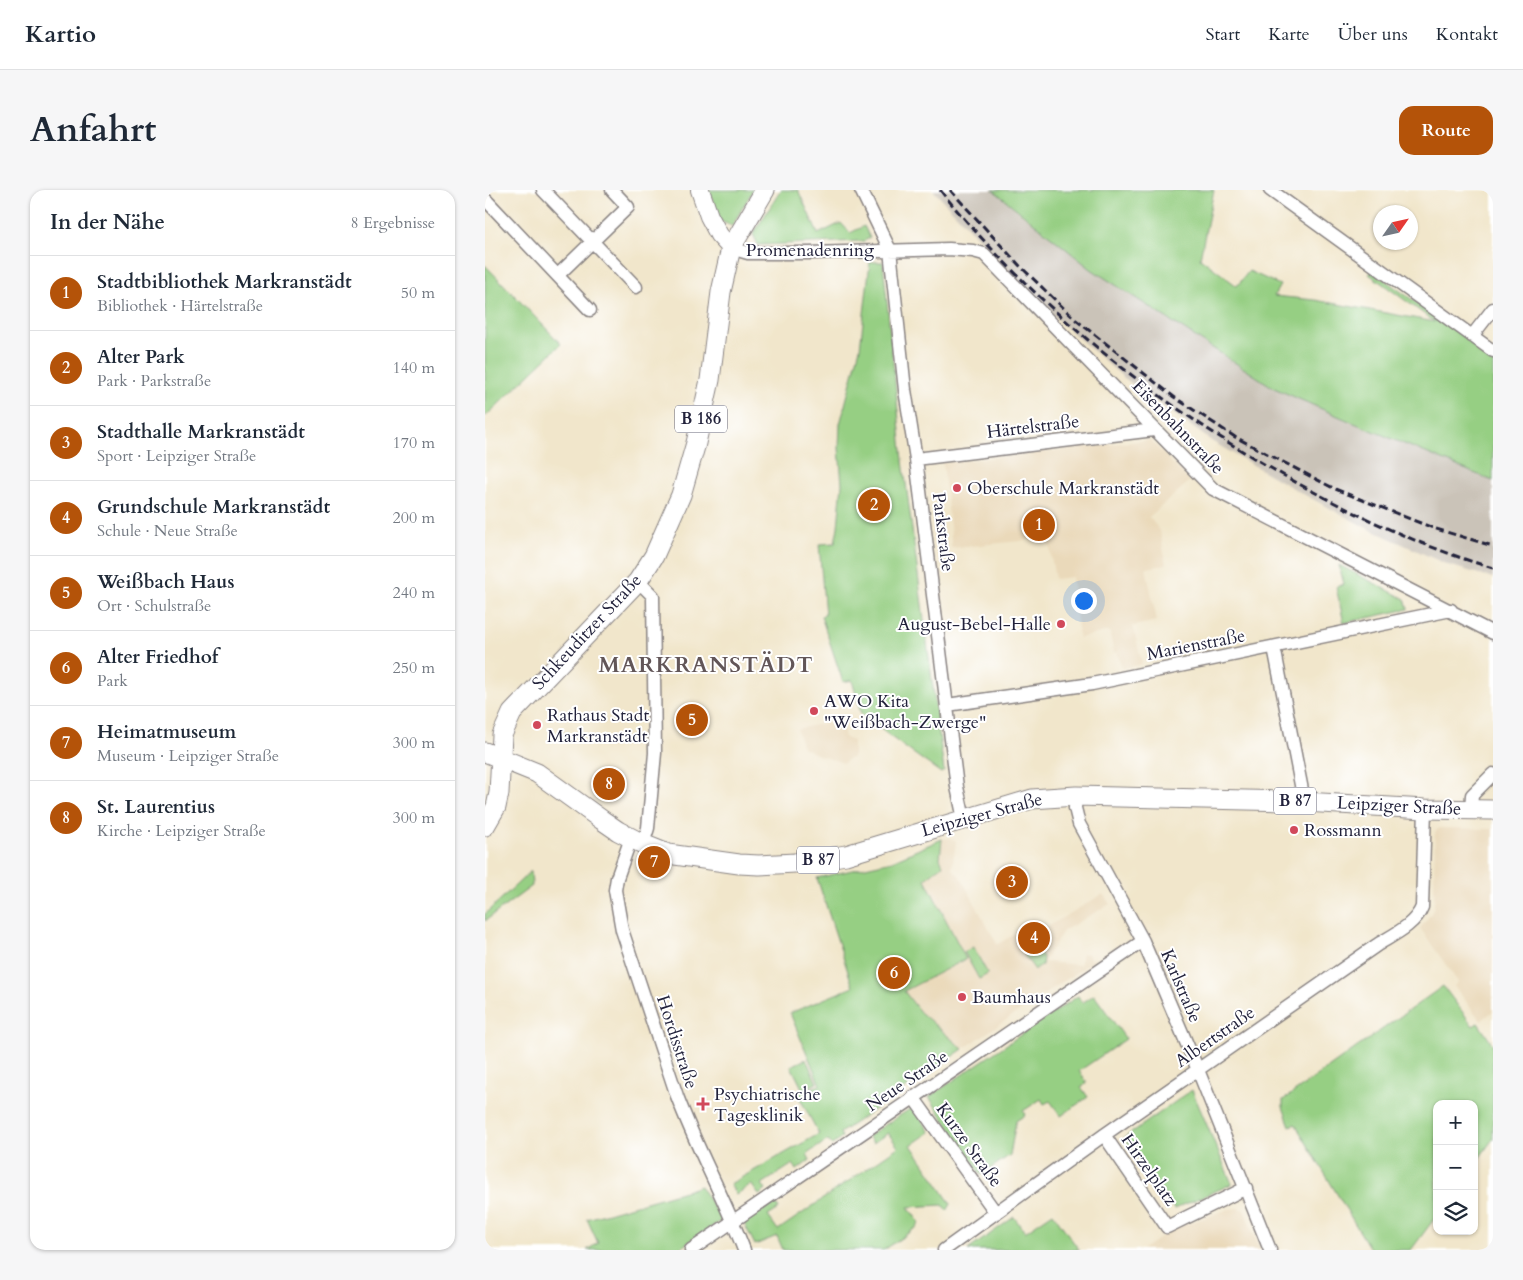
<!DOCTYPE html>
<html lang="de">
<meta charset="utf-8">
<style>
:root{--surface:#fff;--page:#f6f6f7;--text:#1f2937;--muted:#747a83;--line:#e0e1e3;--accent:#b45309}
body{margin:0;font-family:Cardo,serif;background:var(--page);color:var(--text)}
.controls{position:absolute;right:15px;bottom:15px;display:grid;overflow:hidden;border-radius:10px;box-shadow:0 1px 4px #0004}
.controls button{width:45px;height:45px;display:grid;place-items:center;padding:0;border:0;border-bottom:1px solid var(--line);background:var(--surface);color:var(--text);font:25px sans-serif}
.compass{position:absolute;left:888px;top:15px;width:45px;height:45px;border-radius:50%;background:var(--surface);box-shadow:0 1px 4px #0004;rotate:56deg}
.you{position:absolute;left:598px;top:410px;width:18px;height:18px;margin:-12px;border:4px solid #fff;border-radius:50%;background:#1a73e8;box-shadow:0 0 0 8px #1a73e833}
.badge{display:grid;place-items:center;width:32px;height:32px;border-radius:50%;background:var(--accent);color:#fff;font-size:16px;font-weight:700}
.pin{position:absolute;translate:-50% -50%;border:2px solid #fff;box-shadow:0 1px 5px #0006}
.list{margin:0;padding:0;list-style:none}
h2{display:flex;justify-content:space-between;align-items:center;height:65px;margin:0;padding:0 20px;font-size:21px}
h2 small{font-size:16px;font-weight:400;color:var(--muted)}
.list li{display:grid;grid-template-columns:32px 1fr auto;gap:15px;align-items:center;box-sizing:border-box;height:75px;padding:0 20px;border-top:1px solid var(--line)}
.list b{display:block;font-size:19px;white-space:nowrap}
.list p{margin:0;font-size:16px;white-space:nowrap;color:var(--muted)}
.list em{font-size:16px;font-style:normal;color:var(--muted)}
.icon{flex:none;width:28px;height:28px;fill:none;stroke:currentColor;stroke-width:2;stroke-linecap:round;stroke-linejoin:round}
.map{position:relative;flex:none;width:1008px;height:1060px;overflow:hidden;border-radius:15px}
header{display:flex;align-items:center;gap:30px;box-sizing:border-box;height:70px;padding:0 25px;background:var(--surface);border-bottom:1px solid var(--line)}
header strong{font-size:24px}
nav{display:flex;gap:28px;margin-inline-start:auto;font-size:18px}
.intro{display:flex;align-items:center;justify-content:space-between;box-sizing:border-box;height:120px;padding:0 30px}
h1{margin:0;font-size:35px}
.button{padding:12px 22px;border-radius:15px;background:var(--accent);color:#fff;font-size:18px;font-weight:700}
main{display:flex;gap:30px;padding:0 30px}
aside{flex:1;background:var(--surface);border-radius:15px;box-shadow:0 1px 4px #0004}
.map>svg:first-child{display:block}
</style>
<header>
<strong>Kartio</strong>
<nav><a>Start</a><a>Karte</a><a>Über uns</a><a>Kontakt</a></nav>
</header>
<div class="intro"><h1>Anfahrt</h1><a class="button">Route</a></div>
<main>
<aside>
<h2>In der Nähe<small>8 Ergebnisse</small></h2>
<ul class="list">
<li><span class="badge">1</span><div><b>Stadtbibliothek Markranstädt</b><p>Bibliothek · Härtelstraße</p></div><em>50 m</em></li>
<li><span class="badge">2</span><div><b>Alter Park</b><p>Park · Parkstraße</p></div><em>140 m</em></li>
<li><span class="badge">3</span><div><b>Stadthalle Markranstädt</b><p>Sport · Leipziger Straße</p></div><em>170 m</em></li>
<li><span class="badge">4</span><div><b>Grundschule Markranstädt</b><p>Schule · Neue Straße</p></div><em>200 m</em></li>
<li><span class="badge">5</span><div><b>Weißbach Haus</b><p>Ort · Schulstraße</p></div><em>240 m</em></li>
<li><span class="badge">6</span><div><b>Alter Friedhof</b><p>Park</p></div><em>250 m</em></li>
<li><span class="badge">7</span><div><b>Heimatmuseum</b><p>Museum · Leipziger Straße</p></div><em>300 m</em></li>
<li><span class="badge">8</span><div><b>St. Laurentius</b><p>Kirche · Leipziger Straße</p></div><em>300 m</em></li>
</ul>
</aside>
<div class="map">
<svg width="1008" height="1060" viewBox="0 0 1008 1060">
<rect width="100%" height="100%" fill="#fff"/>
<filter id="ink" filterUnits="userSpaceOnUse"><feTurbulence type="fractalNoise" baseFrequency=".02" numOctaves="2"/><feDisplacementMap in="SourceGraphic" scale="10" xChannelSelector="R" yChannelSelector="G"/><feConvolveMatrix kernelMatrix="1 2 1 2 8 2 1 2 1" color-interpolation-filters="sRGB"/></filter>
<filter id="wash" filterUnits="userSpaceOnUse"><feTurbulence type="fractalNoise" baseFrequency=".0096" numOctaves="4" result="noise"/><feDisplacementMap in="SourceGraphic" scale="20" xChannelSelector="R" yChannelSelector="G"/><feGaussianBlur stdDeviation="1.12" result="paint"/><feColorMatrix in="noise" values="0 0 0 0 0 0 0 0 0 0 0 0 0 0 0 0 0 1.4 0 .05"/><feComposite in="paint" operator="in"/></filter>
<g filter="url(#wash)">
<rect width="100%" height="100%" fill="#f1e6cb"/>
<path fill="#ead9ba" d="M 665,250 L 705,291 L 664,327 L 675,341 L 681,375 L 661,378 L 672,431 L 648,436 L 657,474 L 637,479 L 632,462 L 629,463 L 624,441 L 594,448 L 587,387 L 570,389 L 563,348 L 466,358 L 466,345 L 458,273 Z
M 350,531 L 357,533 L 360,548 L 368,551 L 368,568 L 363,569 L 359,573 L 336,566 L 319,558 L 314,546 L 312,539 Z
M 954,638 L 1008,639 L 1008,821 L 996,831 L 969,796 L 973,792 L 935,738 L 946,724 L 949,717 L 950,644 L 951,641 Z
M 465,648 L 471,651 L 467,679 L 475,686 L 512,754 L 513,754 L 538,739 L 552,743 L 618,704 L 625,714 L 578,741 L 559,772 L 595,775 L 597,763 L 603,764 L 606,770 L 610,768 L 610,770 L 478,859 L 435,822 L 418,801 L 481,769 L 440,689 L 455,668 L 457,649 Z
M 754,1018 L 759,1020 L 775,1060 L 657,1060 L 688,1039 L 744,1019 Z"/>
<path fill="#cac3b8" d="M 448,0 L 508,0 L 544,30 L 862,230 L 1008,291 L 1008,388 L 963,375 L 880,337 L 820,305 L 728,252 L 638,187 L 558,117 Z"/>
<path fill="#96cf83" stroke="#5c785f" d="M 224,0 L 268,0 L 247,36 L 235,31 Z
M 296,0 L 313,0 L 333,44 L 356,33 L 365,43 L 379,36 L 385,48 L 379,51 L 273,55 L 268,44 Z
M 508,0 L 729,0 L 715,68 L 752,96 L 764,81 L 795,95 L 789,106 L 830,110 L 950,132 L 884,84 L 887,81 L 1008,167 L 1008,291 L 862,230 L 789,198 L 606,79 Z
M 385,72 L 398,72 L 418,271 L 459,581 L 456,583 L 418,556 L 376,524 L 367,490 L 358,492 L 336,426 L 340,425 L 334,354 L 350,353 L 353,337 L 357,294 L 354,258 L 355,234 L 375,158 Z
M 0,75 L 76,154 L 0,227 Z
M 854,375 L 920,409 L 923,419 L 859,433 L 851,397 L 859,394 Z
M 457,649 L 455,668 L 458,675 L 440,689 L 481,769 L 419,801 L 435,822 L 478,859 L 355,943 L 357,947 L 347,955 L 343,950 L 322,964 L 325,970 L 312,980 L 308,974 L 277,994 L 281,1000 L 274,1005 L 266,994 L 251,1005 L 245,994 L 334,944 L 312,903 L 335,895 L 305,823 L 368,797 L 332,688 L 407,671 Z
M 46,681 L 47,696 L 0,731 L 0,724 Z
M 488,757 L 503,784 L 494,789 L 479,762 Z
M 550,757 L 558,767 L 557,775 L 550,780 L 539,765 Z
M 958,796 L 988,836 L 993,833 L 1008,855 L 1008,949 L 989,975 L 989,914 L 952,914 L 952,1025 L 926,1060 L 887,1060 L 884,1057 L 810,934 L 805,936 L 798,917 L 798,910 Z
M 609,805 L 641,849 L 594,881 L 602,893 L 596,897 L 603,907 L 576,926 L 565,911 L 559,914 L 556,909 L 538,921 L 540,925 L 531,931 L 525,965 L 496,985 L 444,907 L 593,806 L 597,813 Z
M 321,869 L 332,893 L 318,900 L 306,876 Z
M 707,900 L 747,994 L 689,1019 L 639,948 Z
M 428,917 L 445,942 L 426,955 L 466,1014 L 462,1021 L 458,1015 L 423,1017 L 434,1032 L 432,1037 L 399,1060 L 298,1060 L 292,1046 L 270,1055 L 259,1033 L 290,1012 L 294,1019 L 283,1026 L 293,1040 L 413,957 L 403,943 L 388,953 L 383,946 Z
M 215,996 L 237,1030 L 192,1060 L 102,1060 L 113,1053 L 102,1029 L 207,999 Z
M 568,1023 L 594,1060 L 483,1060 L 529,1027 L 540,1042 Z"/>
</g>
<g filter="url(#ink)">
<g fill="none" stroke-linecap="round" stroke-linejoin="round">
<g stroke="#8a8483" stroke-width="15">
<path id="street" d="M 58,0 L 151,97
M 376,0 L 405,60 L 420,200 L 431,269 L 472,597 L 479,629
M 785,0 L 1008,161
M 0,9 L 105,120
M 246,58 L 263,63 L 325,63 L 464,59 L 488,61 L 499,64 L 728,299 L 1008,443
M 73,85 L 143,17 L 127,0
M 987,146 L 1008,119
M 431,269 L 669,240
M 153,391 L 168,406 L 170,563 L 163,638 L 158,654
M 789,457 L 817,600 L 818,612
M 462,515 L 607,494 L 966,420
M 591,606 L 590,618 L 594,634 L 658,751 L 713,880 L 785,1060
M 986,619 L 987,605 L 1008,584
M 146,648 L 132,688 L 130,700 L 137,740 L 192,906 C 212,959 239,1007 259,1060
M 428,907 L 511,1023
M 619,945 L 682,1037 L 761,998
M 206,1060 L 658,751
M 459,1060 L 619,945 L 892,755 C 908,745 930,735 937,717 L 940,619"/>
</g>
<g stroke="#8a8483" stroke-width="20">
<path id="secondary" d="M 215,0 L 224,26 L 234,45 L 246,58"/>
</g>
<g stroke="#8a8483" stroke-width="21">
<path id="primary" d="M 0,562 L 52,583 L 117,630 L 133,641 L 158,654 L 183,664 L 254,674 L 274,675 L 310,673 L 361,665 L 547,609 L 591,606 L 802,611 L 940,619 L 1008,620
M 0,636 L 11,617 L 14,603 L 17,545 L 27,523 L 153,391 L 169,366 L 196,305 L 211,253 L 225,190 L 236,102 L 246,58 L 280,0"/>
</g>
<use href="#street" stroke="#fff" stroke-width="12"/>
<use href="#secondary" stroke="#fff" stroke-width="18"/>
<use href="#primary" stroke="#fff" stroke-width="19"/>
<path stroke="#22223b" stroke-width="3" stroke-dasharray="8 4" stroke-linecap="butt" d="M 455,0 C 562,131 698,235 848,312 C 899,338 953,362 1008,378
M 465,0 L 535,76 L 591,130 L 689,207 L 750,247 L 850,299 L 948,338 L 1008,356"/>
</g>
</g>
<g fill="#d1495b" stroke="#fff" stroke-width="2">
<circle cx="472" cy="298" r="5"/>
<circle cx="576" cy="434" r="5"/>
<circle cx="329" cy="521" r="5"/>
<circle cx="52" cy="535" r="5"/>
<circle cx="809" cy="640" r="5"/>
<circle cx="477" cy="807" r="5"/>
<path d="M215.5 906.5h5v5h5v5h-5v5h-5v-5h-5v-5h5z"/>
</g>
<g text-anchor="middle" dominant-baseline="central" stroke-width="4" stroke-linejoin="round" paint-order="stroke">
<g fill="#fff" stroke="#646476" stroke-width="1">
<rect x="190" y="215.5" width="52" height="27" rx="4"/>
<rect x="789" y="597.5" width="42" height="27" rx="4"/>
<rect x="312" y="656.5" width="42" height="27" rx="4"/>
</g>
<g font-size="16" font-weight="bold" fill="#22223b">
<text x="216" y="229">B 186</text>
<text x="810" y="611">B 87</text>
<text x="333" y="670">B 87</text>
</g>
<g font-size="18" fill="#22223b" stroke="#fff">
<text x="325" y="60">Promenadenring</text>
<text transform="translate(548 237) rotate(-7)">Härtelstraße</text>
<text transform="translate(693 237) rotate(46)">Eisenbahnstraße</text>
<text transform="translate(458 342) rotate(83)">Parkstraße</text>
<text transform="translate(102 442) rotate(-47)">Schkeuditzer Straße</text>
<text transform="translate(711 455) rotate(-11)">Marienstraße</text>
<text transform="translate(914 616) rotate(3)">Leipziger Straße</text>
<text transform="translate(497 625) rotate(-15)">Leipziger Straße</text>
<text transform="translate(696 796) rotate(67)">Karlstraße</text>
<text transform="translate(730 847) rotate(-35)">Albertstraße</text>
<text transform="translate(192 852) rotate(72)">Hordisstraße</text>
<text transform="translate(422 891) rotate(-34)">Neue Straße</text>
<text transform="translate(484 955) rotate(54)">Kurze Straße</text>
<text transform="translate(664 980) rotate(55)">Hirzelplatz</text>
</g>
<g font-size="18" fill="#22223b" stroke="#fff" text-anchor="start">
<text x="482" y="298">Oberschule Markranstädt</text>
<text x="566" y="434" text-anchor="end">August-Bebel-Halle</text>
<text x="339" y="511">AWO Kita<tspan x="339" dy="21">"Weißbach-Zwerge"</tspan></text>
<text x="62" y="525">Rathaus Stadt<tspan x="62" dy="21">Markranstädt</tspan></text>
<text x="819" y="640">Rossmann</text>
<text x="487" y="807">Baumhaus</text>
<text x="229" y="904">Psychiatrische<tspan x="229" dy="21">Tagesklinik</tspan></text>
</g>
<g font-size="22" font-weight="bold" letter-spacing="1" fill="#625658" stroke="#fff">
<text x="221" y="475">MARKRANSTÄDT</text>
</g>
</g>
</svg>
<div class="controls">
<button>+</button>
<button>−</button>
<button><svg class="icon" aria-label="layers" viewBox="0 0 24 24"><path d="M12 4l9 5-9 5-9-5zM3 14l9 5 9-5"/></svg></button>
</div>
<svg class="compass" viewBox="-18 -18 36 36"><path d="M0-13l5 13h-10z" fill="#e53935"/><path d="M0 13l5-13h-10z" fill="#747a83"/></svg>
<div class="you"></div>
<div class="pin badge" style="left:554px;top:335px">1</div>
<div class="pin badge" style="left:389px;top:315px">2</div>
<div class="pin badge" style="left:527px;top:692px">3</div>
<div class="pin badge" style="left:549px;top:748px">4</div>
<div class="pin badge" style="left:207px;top:530px">5</div>
<div class="pin badge" style="left:409px;top:783px">6</div>
<div class="pin badge" style="left:169px;top:672px">7</div>
<div class="pin badge" style="left:124px;top:594px">8</div>
</div>
</main>
